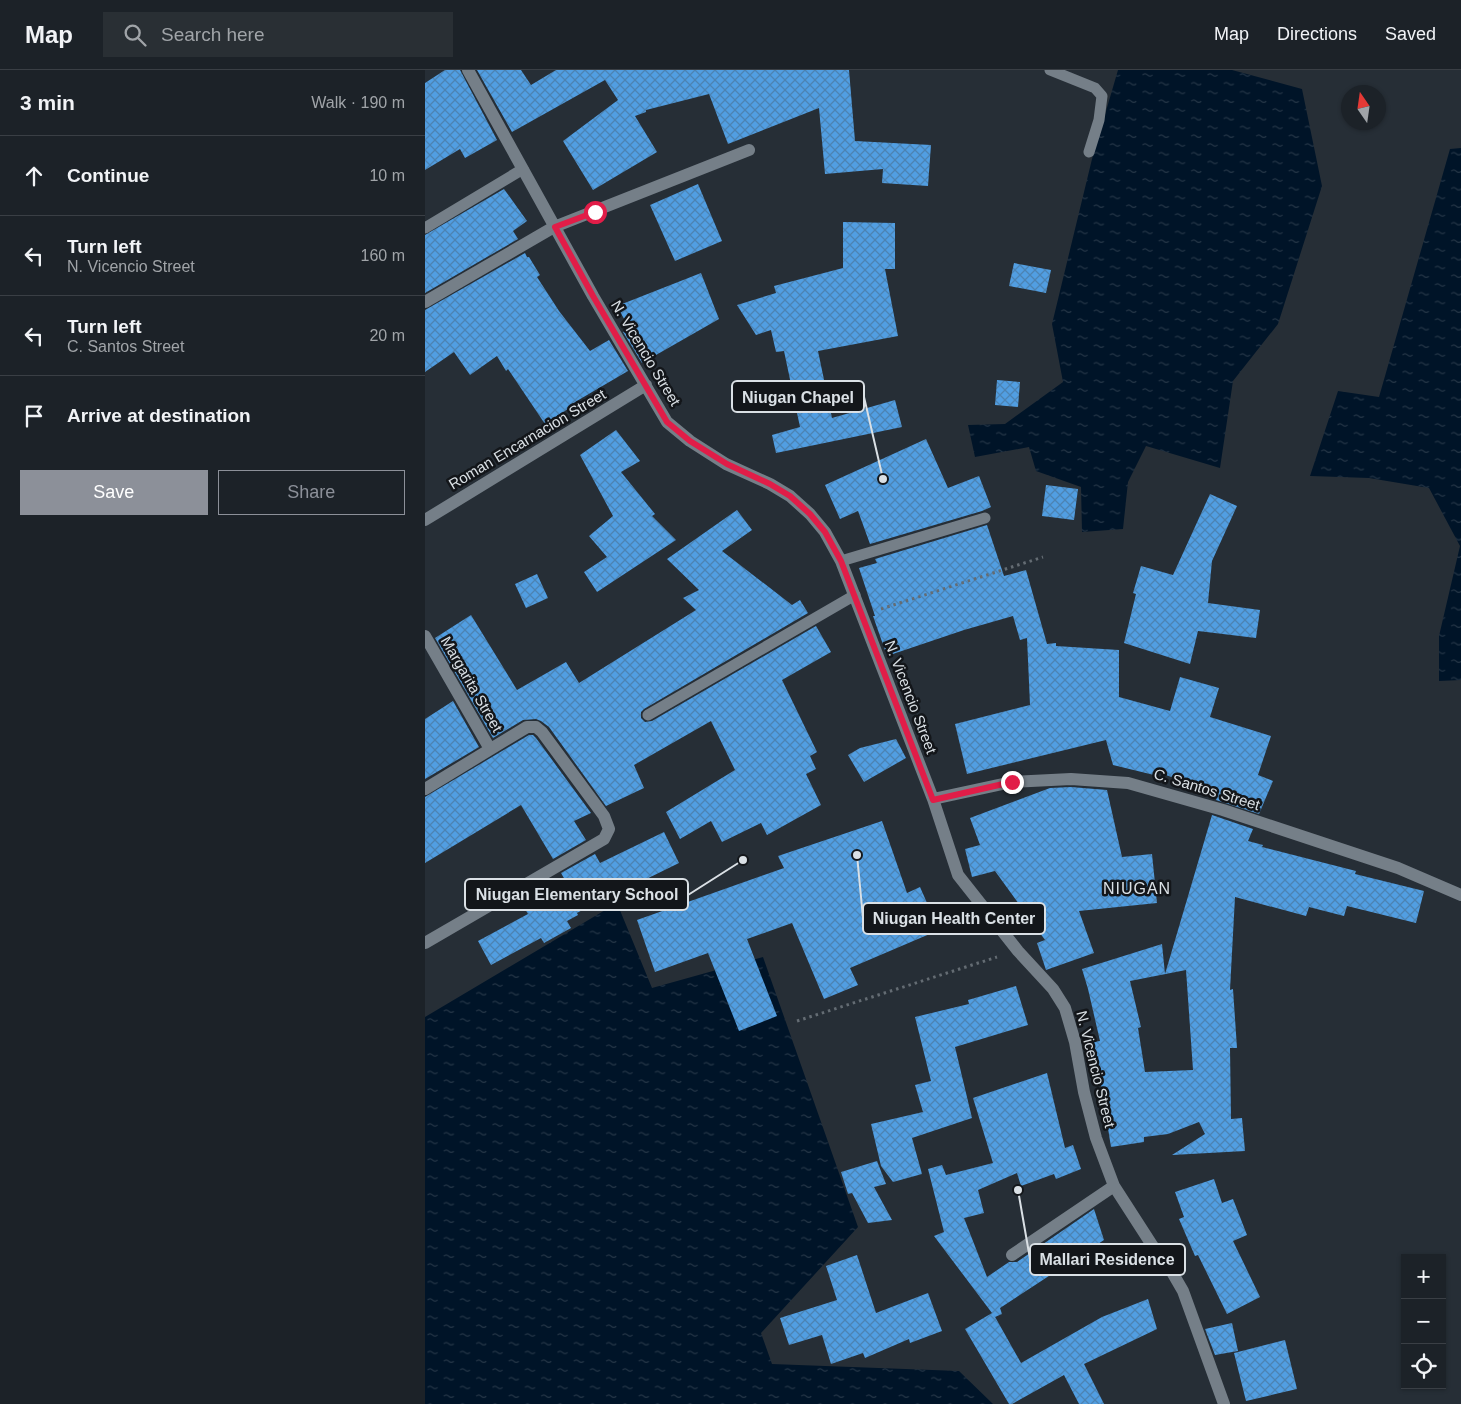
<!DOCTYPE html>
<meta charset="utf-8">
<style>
:root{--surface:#1c2228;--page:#292f34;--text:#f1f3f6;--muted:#a0a4a8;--line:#3a3f45;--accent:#8c9099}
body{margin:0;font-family:Helvetica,sans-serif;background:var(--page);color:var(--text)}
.controls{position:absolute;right:15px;bottom:15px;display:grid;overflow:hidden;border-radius:0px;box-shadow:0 1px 4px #0004}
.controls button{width:45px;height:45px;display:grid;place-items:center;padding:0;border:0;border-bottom:1px solid var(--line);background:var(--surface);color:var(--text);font:25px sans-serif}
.compass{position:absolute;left:916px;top:15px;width:45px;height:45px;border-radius:50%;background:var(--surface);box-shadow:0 1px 4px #0004;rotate:347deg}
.stop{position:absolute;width:15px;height:15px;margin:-11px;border:4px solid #e11d48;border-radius:50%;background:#fff}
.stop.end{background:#e11d48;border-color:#fff;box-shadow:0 1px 5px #0008}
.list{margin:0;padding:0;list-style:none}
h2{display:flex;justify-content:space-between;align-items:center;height:65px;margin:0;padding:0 20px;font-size:21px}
h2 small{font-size:16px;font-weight:400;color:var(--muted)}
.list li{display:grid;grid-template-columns:32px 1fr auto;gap:15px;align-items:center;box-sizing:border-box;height:80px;padding:0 20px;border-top:1px solid var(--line)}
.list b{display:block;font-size:19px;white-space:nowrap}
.list p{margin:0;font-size:16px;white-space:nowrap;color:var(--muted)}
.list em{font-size:16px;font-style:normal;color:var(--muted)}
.actions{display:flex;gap:10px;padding:15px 20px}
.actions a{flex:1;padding:11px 0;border:1px solid var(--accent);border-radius:0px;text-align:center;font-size:18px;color:var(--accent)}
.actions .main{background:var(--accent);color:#fff}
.icon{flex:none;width:28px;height:28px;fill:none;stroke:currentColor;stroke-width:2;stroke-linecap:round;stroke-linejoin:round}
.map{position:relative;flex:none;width:1036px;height:1334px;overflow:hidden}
header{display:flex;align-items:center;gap:30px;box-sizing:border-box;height:70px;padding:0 25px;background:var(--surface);border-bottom:1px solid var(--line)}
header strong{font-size:24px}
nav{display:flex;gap:28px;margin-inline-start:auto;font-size:18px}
.search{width:350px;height:45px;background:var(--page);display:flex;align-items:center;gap:12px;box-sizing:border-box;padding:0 18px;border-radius:0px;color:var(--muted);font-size:19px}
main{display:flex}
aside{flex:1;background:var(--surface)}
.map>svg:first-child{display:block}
</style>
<header>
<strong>Map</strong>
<div class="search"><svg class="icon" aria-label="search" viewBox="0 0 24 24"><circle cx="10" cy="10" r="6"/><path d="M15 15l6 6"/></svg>Search here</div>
<nav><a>Map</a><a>Directions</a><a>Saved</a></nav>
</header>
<main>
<aside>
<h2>3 min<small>Walk · 190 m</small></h2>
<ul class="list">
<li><svg class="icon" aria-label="ahead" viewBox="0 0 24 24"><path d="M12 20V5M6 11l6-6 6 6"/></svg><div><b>Continue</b></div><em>10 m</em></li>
<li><svg class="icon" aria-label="left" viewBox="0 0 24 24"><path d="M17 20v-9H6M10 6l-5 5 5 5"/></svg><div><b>Turn left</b><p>N. Vicencio Street</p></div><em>160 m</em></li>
<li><svg class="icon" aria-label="left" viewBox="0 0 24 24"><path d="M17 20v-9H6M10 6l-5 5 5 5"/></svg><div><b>Turn left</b><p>C. Santos Street</p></div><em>20 m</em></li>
<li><svg class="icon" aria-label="arrive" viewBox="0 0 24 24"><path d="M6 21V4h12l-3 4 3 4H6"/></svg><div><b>Arrive at destination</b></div></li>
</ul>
<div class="actions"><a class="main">Save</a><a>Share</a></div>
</aside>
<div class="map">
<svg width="1036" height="1334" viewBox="0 0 1036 1334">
<defs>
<pattern id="water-ripples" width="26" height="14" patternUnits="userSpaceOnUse" patternTransform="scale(1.25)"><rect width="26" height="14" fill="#001428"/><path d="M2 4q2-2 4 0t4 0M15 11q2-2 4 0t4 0" fill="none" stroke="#253647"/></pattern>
<pattern id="building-cross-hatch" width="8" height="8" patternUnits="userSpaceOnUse" patternTransform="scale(1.25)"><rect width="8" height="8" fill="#519ee2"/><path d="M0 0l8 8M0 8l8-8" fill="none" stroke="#4c83b3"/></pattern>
</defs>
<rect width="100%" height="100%" fill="#262e36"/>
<path fill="url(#water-ripples)" d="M 693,0 L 807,0 L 877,19 L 897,116 L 853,254 L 808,311 L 795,398 L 721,376 L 703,412 L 698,459 L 657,462 L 656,417 L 611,401 L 604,377 L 550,387 L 543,355 L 580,354 L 638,312 L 627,254 L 667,89 Z
M 1036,78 L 1036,610 L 1014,611 L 1014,566 L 1035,476 L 1004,418 L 944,408 L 885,406 L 913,321 L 954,327 L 1025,79 Z
M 192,833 L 227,918 L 338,887 L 433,1157 L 336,1263 L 347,1294 L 534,1301 L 568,1334 L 0,1334 L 0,947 Z"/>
<path fill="url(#building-cross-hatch)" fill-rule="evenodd" d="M 20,0 L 35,0 L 72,70 L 40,88 L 35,79 L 0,100 L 0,13 Z
M 52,0 L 96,0 L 106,15 L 131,0 L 424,0 L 430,71 L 506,75 L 503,116 L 457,113 L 458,99 L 400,104 L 394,38 L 303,74 L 284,24 L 221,40 L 221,42 L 210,46 L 232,82 L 168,120 L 138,71 L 193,30 L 180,10 L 87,62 Z
M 273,114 L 297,171 L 250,191 L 225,135 Z
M 79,119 L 102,151 L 88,161 L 93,169 L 0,223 L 0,165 Z
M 418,152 L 470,153 L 470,199 L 460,199 L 473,266 L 393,281 L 407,348 L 470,330 L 477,357 L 351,383 L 347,365 L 375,357 L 359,281 L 351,282 L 346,260 L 331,265 L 312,235 L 351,223 L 349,216 L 418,198 Z
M 100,183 L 102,187 L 104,187 L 115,205 L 112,207 L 134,241 L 165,281 L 184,270 L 203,301 L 145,335 L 146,337 L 120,354 L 83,299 L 81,301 L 72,286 L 45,305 L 29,282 L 0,302 L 0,240 Z
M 589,193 L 626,200 L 621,223 L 584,216 Z
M 276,203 L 294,249 L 217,293 L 198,262 L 204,258 L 192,236 Z
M 572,310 L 595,312 L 593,337 L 570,335 Z
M 191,360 L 215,391 L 196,402 L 230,444 L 227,446 L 251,470 L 172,522 L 159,502 L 182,487 L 164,466 L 188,446 L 155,385 Z
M 501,369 L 523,418 L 554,406 L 566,437 L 557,441 L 445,474 L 433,441 L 415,449 L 400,415 Z
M 621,415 L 653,419 L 649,450 L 617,446 Z
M 785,424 L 812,436 L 787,491 L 783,533 L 835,540 L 831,568 L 773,561 L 765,594 L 699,573 L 711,524 L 708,523 L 716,496 L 748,505 Z
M 312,440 L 327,460 L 297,481 L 367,535 L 375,530 L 383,543 L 219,639 L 216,642 L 216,648 L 220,652 L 227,651 L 391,556 L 406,582 L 357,610 L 392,682 L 385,686 L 391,699 L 381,704 L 396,735 L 342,765 L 336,753 L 297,772 L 286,751 L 255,769 L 241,742 L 310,700 L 286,651 L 209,695 L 219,718 L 181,736 L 124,657 L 116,651 L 111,649 L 98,650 L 68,668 L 10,568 L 46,545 L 92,620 L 141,592 L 154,613 L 271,540 L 258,528 L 274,520 L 242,489 Z
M 562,455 L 579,506 L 601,500 L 622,574 L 631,573 L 631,576 L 694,580 L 694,627 L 745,641 L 755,607 L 794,618 L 785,647 L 846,666 L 833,705 L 848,711 L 834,744 L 791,730 L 793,724 L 730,701 L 729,705 L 688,695 L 681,670 L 542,704 L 530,654 L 605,635 L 602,568 L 595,570 L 588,546 L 539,560 L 462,586 L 448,546 L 450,546 L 434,498 L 452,493 L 450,489 Z
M 112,504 L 123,528 L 101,538 L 90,514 Z
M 28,631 L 54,677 L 0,709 L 0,649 Z
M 104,665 L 108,665 L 111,668 L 166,743 L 149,751 L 161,770 L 128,789 L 96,735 L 0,793 L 0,727 Z
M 471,669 L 481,688 L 439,712 L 423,685 L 435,678 Z
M 646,717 L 682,720 L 697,787 L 727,784 L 732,833 L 654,841 L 669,883 L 621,900 L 612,873 L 620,870 L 570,801 L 547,807 L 540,779 L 555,775 L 545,748 L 625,718 Z
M 787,745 L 828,759 L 823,771 L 838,775 L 837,777 L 931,801 L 930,804 L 999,821 L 991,853 L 922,836 L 919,846 L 884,837 L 881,846 L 810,827 L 805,920 L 808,919 L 812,978 L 805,978 L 806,1049 L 817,1048 L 820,1081 L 747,1085 L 780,1064 L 774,1052 L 743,1064 L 719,1067 L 719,1072 L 686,1077 L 669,972 L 675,971 L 663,919 L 657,899 L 737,874 L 740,904 ZM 761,900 L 768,1000 L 720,1002 L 713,958 L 716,957 L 705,911 Z
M 457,751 L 482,823 L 495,817 L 514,860 L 425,898 L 433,915 L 399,929 L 367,853 L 322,869 L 352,946 L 314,961 L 283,883 L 230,902 L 212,850 L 359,798 L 353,786 Z
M 239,762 L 254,793 L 201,819 L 200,816 L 152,843 L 153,845 L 142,851 L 146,858 L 119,873 L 116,868 L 66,895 L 53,871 L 103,844 L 100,839 L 134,820 L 131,816 L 140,810 L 136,803 L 170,784 L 175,793 Z
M 591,916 L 603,955 L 530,977 L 547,1048 L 487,1068 L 497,1104 L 468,1112 L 456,1096 L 446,1054 L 498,1042 L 490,1015 L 506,1011 L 490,947 L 544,934 L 543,930 Z
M 622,1003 L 640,1078 L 648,1075 L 656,1099 L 631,1109 L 629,1104 L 596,1116 L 592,1103 L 553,1120 L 559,1143 L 539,1148 L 562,1207 L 584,1192 L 592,1192 L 669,1139 L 679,1170 L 575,1238 L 577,1244 L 570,1247 L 569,1245 L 596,1293 L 677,1247 L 723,1229 L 732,1259 L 659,1294 L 679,1334 L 654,1334 L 639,1305 L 587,1334 L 584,1334 L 540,1259 L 567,1243 L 509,1166 L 519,1162 L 503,1099 L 517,1095 L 521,1105 L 568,1093 L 548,1028 Z
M 452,1091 L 461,1114 L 449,1117 L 467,1150 L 443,1153 L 427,1123 L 423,1124 L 416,1102 Z
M 789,1109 L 797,1133 L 808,1129 L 822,1165 L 808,1171 L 835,1227 L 802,1244 L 773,1185 L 770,1186 L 754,1149 L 759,1147 L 750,1122 Z
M 432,1185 L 451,1243 L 503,1223 L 517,1261 L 485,1273 L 484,1269 L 440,1288 L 438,1283 L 406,1294 L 397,1265 L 364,1275 L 355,1248 L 412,1230 L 401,1196 Z
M 807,1253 L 813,1281 L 790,1285 L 780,1259 Z
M 860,1270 L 872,1319 L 821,1331 L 809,1283 Z"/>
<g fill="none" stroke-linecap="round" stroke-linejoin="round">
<path stroke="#646c73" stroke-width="3" stroke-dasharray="2.5 4" stroke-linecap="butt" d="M 456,539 L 618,487
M 372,951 L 572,887"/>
<path stroke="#757f88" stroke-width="11" d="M 625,0 L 670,18 L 677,26 L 674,50 L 664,82
M 0,158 L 98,99
M 416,491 L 560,448
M 223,645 L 430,525"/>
<path stroke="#757f88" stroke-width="12" d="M 43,0 L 168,226 L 242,352 L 265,371 L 301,394 L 345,414 L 365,426 L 385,444 L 400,462 L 416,491 L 508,729 L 533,805 L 593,881 L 628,919 L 640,938 L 650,972 L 659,1022 L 671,1068 L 689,1116 L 727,1175 L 747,1202 L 758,1221 L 799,1334
M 0,232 L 129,157 L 324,80
M 0,450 L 221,315
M 0,566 L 65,679
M 0,719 L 102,657 L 111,657 L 117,662 L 179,746 L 184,759 L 179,769 L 0,873
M 508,729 L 587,712 L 646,709 L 703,713 L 798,740 L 973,798 L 1036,825
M 587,1185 L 689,1116"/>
</g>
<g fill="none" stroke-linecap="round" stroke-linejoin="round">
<path stroke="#e11d48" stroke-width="6" d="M 170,142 L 130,157 L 168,226 L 242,352 L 265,371 L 302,394 L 345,414 L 365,426 L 385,444 L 400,462 L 416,491 L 508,730 L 587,712"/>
</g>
<g text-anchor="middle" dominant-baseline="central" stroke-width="5" stroke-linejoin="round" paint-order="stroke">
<g font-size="15" fill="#dae0e5" stroke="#13161a">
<text transform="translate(221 283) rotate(59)">N. Vicencio Street</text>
<text transform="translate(102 369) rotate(-31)">Roman Encarnacion Street</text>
<text transform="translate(47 614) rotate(60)">Margarita Street</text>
<text transform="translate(486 627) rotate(69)">N. Vicencio Street</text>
<text transform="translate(782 719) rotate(17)">C. Santos Street</text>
<text transform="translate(671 999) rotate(76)">N. Vicencio Street</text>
</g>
<g font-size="16" letter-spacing="1" fill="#dae0e5" stroke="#13161a">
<text x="712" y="818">NIUGAN</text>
</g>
</g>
<path fill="none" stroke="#dae0e5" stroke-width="2" d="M458 409L439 327M318 790L263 825M432 785L438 848M593 1120L605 1189"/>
<g fill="#dae0e5" stroke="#13161a" stroke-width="2">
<circle cx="458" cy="409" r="5"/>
<circle cx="318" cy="790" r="5"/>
<circle cx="432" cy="785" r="5"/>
<circle cx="593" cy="1120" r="5"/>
</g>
<g fill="#13161a" stroke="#dae0e5" stroke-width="2">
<rect x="307" y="311" width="132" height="31" rx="5"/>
<rect x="40" y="809" width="223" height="31" rx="5"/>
<rect x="438" y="833" width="182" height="31" rx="5"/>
<rect x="605" y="1174" width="155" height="31" rx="5"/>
</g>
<g font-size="16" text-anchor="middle" font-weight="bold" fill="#dae0e5">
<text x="373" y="333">Niugan Chapel</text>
<text x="152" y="830">Niugan Elementary School</text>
<text x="529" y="854">Niugan Health Center</text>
<text x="682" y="1195">Mallari Residence</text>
</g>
</svg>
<div class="controls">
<button>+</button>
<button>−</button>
<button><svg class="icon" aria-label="locate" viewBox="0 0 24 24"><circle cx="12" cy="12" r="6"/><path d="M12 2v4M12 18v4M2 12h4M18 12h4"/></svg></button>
</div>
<svg class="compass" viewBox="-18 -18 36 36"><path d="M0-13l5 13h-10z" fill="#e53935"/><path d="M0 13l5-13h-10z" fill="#a0a4a8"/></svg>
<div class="stop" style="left:170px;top:142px"></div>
<div class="stop end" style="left:587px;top:712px"></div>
</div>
</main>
